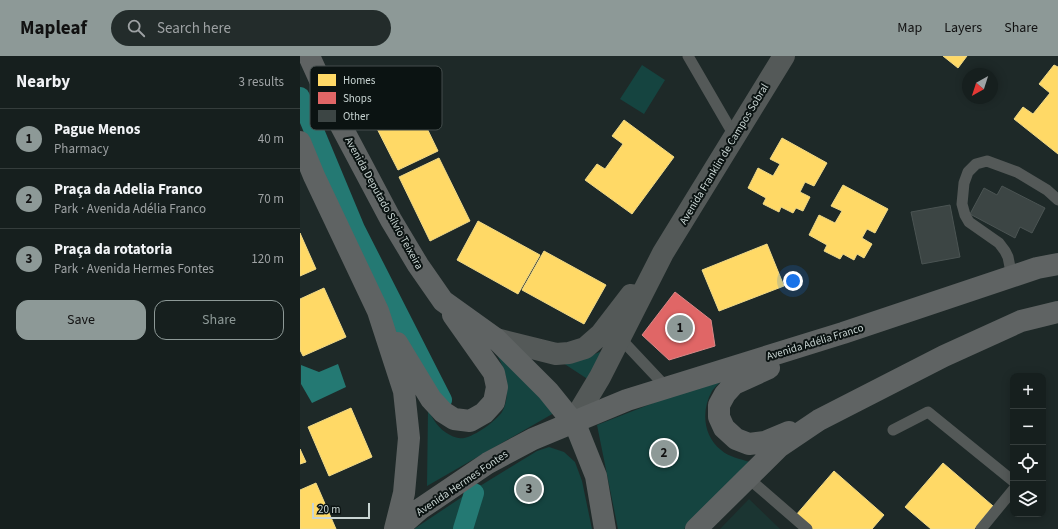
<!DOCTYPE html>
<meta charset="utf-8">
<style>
:root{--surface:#161f1e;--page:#232c2b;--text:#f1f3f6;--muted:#9ea2a4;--line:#353d3c;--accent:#8d9997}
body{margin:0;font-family:"Source Sans 3",sans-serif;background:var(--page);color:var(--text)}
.controls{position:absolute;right:12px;bottom:12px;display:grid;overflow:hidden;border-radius:8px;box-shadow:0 2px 10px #0003}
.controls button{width:36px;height:36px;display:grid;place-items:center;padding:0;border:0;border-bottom:1px solid var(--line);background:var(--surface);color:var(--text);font:20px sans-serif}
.compass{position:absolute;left:662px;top:12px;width:36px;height:36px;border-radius:50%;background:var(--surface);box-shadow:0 2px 10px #0003;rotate:219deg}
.scale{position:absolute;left:12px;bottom:10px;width:58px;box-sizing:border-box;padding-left:4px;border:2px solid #c9d5d3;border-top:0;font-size:11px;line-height:14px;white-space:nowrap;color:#c9d5d3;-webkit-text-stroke:3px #0b1312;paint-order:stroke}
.you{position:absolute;left:493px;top:225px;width:14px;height:14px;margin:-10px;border:3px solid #fff;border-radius:50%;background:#1a73e8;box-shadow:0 0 0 6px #1a73e833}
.badge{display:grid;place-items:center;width:26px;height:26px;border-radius:50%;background:var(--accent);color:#111;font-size:13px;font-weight:700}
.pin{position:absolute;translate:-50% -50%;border:2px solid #fff;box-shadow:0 1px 4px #0006}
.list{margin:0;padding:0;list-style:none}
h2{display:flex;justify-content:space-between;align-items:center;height:52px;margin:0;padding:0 16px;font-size:17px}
h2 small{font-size:13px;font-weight:400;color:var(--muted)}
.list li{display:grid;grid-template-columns:26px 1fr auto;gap:12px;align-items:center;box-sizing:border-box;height:60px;padding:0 16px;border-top:1px solid var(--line)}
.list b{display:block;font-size:15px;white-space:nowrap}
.list p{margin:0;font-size:13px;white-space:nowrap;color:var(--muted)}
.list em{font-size:13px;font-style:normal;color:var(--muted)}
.actions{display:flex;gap:8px;padding:12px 16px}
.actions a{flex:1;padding:9px 0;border:1px solid var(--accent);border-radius:12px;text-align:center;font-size:14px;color:var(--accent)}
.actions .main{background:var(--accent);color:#111}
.icon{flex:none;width:22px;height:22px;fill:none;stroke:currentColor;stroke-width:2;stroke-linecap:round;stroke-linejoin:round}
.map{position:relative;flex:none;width:758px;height:473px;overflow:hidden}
header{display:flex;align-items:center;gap:24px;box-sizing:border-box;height:56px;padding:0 20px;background:var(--accent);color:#111}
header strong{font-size:19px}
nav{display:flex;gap:22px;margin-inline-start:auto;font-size:14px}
.search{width:280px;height:36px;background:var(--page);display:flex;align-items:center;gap:10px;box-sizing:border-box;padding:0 14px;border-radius:22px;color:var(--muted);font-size:15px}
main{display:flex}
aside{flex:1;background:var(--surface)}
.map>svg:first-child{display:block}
</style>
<header>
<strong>Mapleaf</strong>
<div class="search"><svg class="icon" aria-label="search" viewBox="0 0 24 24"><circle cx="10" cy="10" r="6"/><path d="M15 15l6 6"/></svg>Search here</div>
<nav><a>Map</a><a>Layers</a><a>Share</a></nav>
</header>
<main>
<aside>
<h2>Nearby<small>3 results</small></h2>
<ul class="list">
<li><span class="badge">1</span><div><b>Pague Menos</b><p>Pharmacy</p></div><em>40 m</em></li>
<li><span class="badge">2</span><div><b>Praça da Adelia Franco</b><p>Park · Avenida Adélia Franco</p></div><em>70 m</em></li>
<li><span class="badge">3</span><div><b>Praça da rotatoria</b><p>Park · Avenida Hermes Fontes</p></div><em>120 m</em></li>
</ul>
<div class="actions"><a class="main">Save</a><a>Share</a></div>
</aside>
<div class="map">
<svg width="758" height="473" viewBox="0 0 758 473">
<rect width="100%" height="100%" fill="#1e2928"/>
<path fill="#1b3532" d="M 449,443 L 480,473 L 420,473 Z"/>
<path fill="#154440" d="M 342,9 L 365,24 L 344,58 L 320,43 Z
M 193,291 L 254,357 L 127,430 L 128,354 C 134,364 138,373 150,379 C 153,381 161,383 164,382 C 175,380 196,365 202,356 C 207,347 207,338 207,329 C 207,317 199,302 193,291 Z
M 305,294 L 289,324 L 260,305 L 279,304 Z
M 430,317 C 425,323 417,328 412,335 C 401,354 403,380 421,394 C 429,401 440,403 450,406 L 384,473 L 318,473 L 297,369 Z
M 249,391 L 264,396 L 275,406 L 282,425 L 292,473 L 114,473 L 162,441 L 237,395 Z"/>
<path fill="#247973" d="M 38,308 L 46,331 L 12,347 L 1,328 L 1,309 L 19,316 Z"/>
<path fill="#ffd966" stroke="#efd887" d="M 643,0 L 667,0 L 658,12 Z
M 754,9 L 758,11 L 758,98 L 714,63 L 723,51 L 733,58 L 750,37 L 739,28 Z
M 107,31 L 138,95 L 98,114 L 66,51 Z
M 324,64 L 374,101 L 332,158 L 285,124 L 297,108 L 305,113 L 323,88 L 312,80 Z
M 482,82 L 527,107 L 514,130 L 505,126 L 500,136 L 510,141 L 503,155 L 496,152 L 493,157 L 481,151 L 479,156 L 463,148 L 466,142 L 448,132 L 458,112 L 473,120 L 480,108 L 470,103 Z
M 139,102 L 170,165 L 130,185 L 99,121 Z
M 543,129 L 588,153 L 575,177 L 567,173 L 562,182 L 572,188 L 564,202 L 557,198 L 554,204 L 543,198 L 540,203 L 524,195 L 527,189 L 509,179 L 519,159 L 535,167 L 542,155 L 531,150 Z
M 178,165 L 240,199 L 218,238 L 157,204 Z
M 0,177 L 16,213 L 0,220 Z
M 467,188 L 484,230 L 419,255 L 402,214 Z
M 244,195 L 306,229 L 284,268 L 222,234 Z
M 24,232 L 46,281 L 3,300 L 0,294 L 0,243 Z
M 51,352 L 72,401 L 29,420 L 8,371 Z
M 0,393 L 6,406 L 0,408 Z
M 643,407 L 693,450 L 674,473 L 631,473 L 605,451 Z
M 534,415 L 584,459 L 572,473 L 512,473 L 496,459 Z
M 16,427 L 36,473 L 0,473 L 0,434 Z"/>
<path fill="#e06666" stroke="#d98787" d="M 375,236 L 411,264 L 415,290 L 369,304 L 342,279 Z"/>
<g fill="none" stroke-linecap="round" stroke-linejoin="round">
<path stroke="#247973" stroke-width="20" d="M 0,41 L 55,173 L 142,344
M 163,473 L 174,437"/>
</g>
<path fill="#3c4544" stroke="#4b5453" d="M 702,130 L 745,152 L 732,177 L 720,171 L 715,182 L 670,158 L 684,132 L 697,139 Z
M 650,149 L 660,201 L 622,208 L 611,156 Z"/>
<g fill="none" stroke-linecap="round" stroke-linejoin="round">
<path stroke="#545958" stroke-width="11" d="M 388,0 L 435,81
M 712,221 L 708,201 L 705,195 L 699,187 L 669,166 L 665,159 L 662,148 L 664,127 L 668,116 L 676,108 L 687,105 L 717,116 L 747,134 L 758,144
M 320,282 L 367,332
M 593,374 L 628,356 L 713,425
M 448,422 L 507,473
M 681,473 L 713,434"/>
<path stroke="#545958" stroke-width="22" d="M 196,283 L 256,298 L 269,297 L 285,292 L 301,278 L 331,239
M 273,366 L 300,321 L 363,197 L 484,0"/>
<path stroke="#5f6363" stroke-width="22" d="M 9,0 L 39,66 L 91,164 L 118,209 L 143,245 L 196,283 L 248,335 L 273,366 L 278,375 L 296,420 L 305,473
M 0,86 L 14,120 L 78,255 L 104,335 L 109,382 L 104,437 L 95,473
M 97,287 L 131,343 L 143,356 L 154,363 L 170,365 L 184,357 L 194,346 L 197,331 L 194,317 L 153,259
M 469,312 L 434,328 L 425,338 L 419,349 L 419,361 L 424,372 L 436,383 L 449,388 L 465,386 L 489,376
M 97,473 L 120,453 L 188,407 L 233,383 L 327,344 L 543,277 L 737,212 L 758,208
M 396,473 L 479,391 L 519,364 L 644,300 L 721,265 L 758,256"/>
</g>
<g text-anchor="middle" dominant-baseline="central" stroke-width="4" stroke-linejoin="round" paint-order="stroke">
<g font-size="11" fill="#c9d5d3" stroke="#0b1312">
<text transform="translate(424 98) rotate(-59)">Avenida Franklin de Campos Sobral</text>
<text transform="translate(84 147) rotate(61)">Avenida Deputado Sílvio Teixeira</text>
<text transform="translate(515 286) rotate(-17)">Avenida Adélia Franco</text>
<text transform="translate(162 427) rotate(-34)">Avenida Hermes Fontes</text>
</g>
</g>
<rect x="10" y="10" width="132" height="64" rx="6" fill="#0b1312" stroke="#444d4c" stroke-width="1"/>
<rect x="18" y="18" width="18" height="12" fill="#ffd966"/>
<rect x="18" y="36" width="18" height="12" fill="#e06666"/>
<rect x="18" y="54" width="18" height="12" fill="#3c4544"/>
<g font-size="11" fill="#c9d5d3">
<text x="43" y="28">Homes</text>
<text x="43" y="46">Shops</text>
<text x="43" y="64">Other</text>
</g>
</svg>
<div class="controls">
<button>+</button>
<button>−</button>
<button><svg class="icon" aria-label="locate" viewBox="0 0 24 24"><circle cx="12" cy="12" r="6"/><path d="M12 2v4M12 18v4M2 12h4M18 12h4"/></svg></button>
<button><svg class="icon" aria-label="layers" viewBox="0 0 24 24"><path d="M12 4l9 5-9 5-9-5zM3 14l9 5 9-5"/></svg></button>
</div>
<svg class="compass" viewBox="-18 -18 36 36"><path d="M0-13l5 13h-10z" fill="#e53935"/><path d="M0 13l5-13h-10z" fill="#9ea2a4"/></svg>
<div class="scale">20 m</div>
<div class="you"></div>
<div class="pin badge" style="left:380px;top:272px">1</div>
<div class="pin badge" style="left:364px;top:397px">2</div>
<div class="pin badge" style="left:229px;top:433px">3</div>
</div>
</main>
